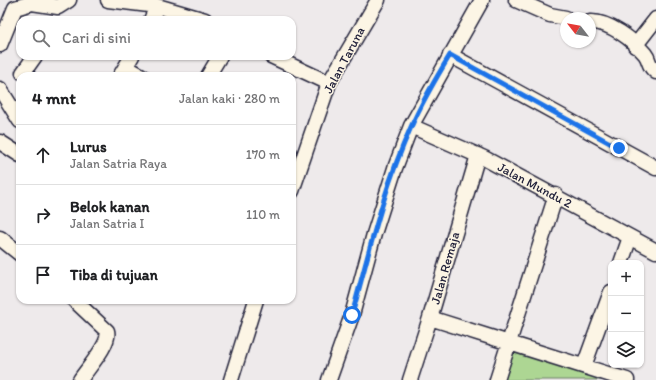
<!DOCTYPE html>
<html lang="id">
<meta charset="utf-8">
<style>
:root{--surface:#fff;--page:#f2f2f2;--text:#202124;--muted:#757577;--line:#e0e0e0}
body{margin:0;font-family:Itim,sans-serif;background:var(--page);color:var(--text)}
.controls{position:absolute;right:12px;bottom:12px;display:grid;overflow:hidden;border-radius:8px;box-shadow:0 1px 3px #0004}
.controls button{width:36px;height:36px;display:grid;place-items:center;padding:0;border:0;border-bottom:1px solid var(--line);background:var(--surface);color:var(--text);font:20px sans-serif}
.compass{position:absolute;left:560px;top:12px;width:36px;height:36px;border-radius:50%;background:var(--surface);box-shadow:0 1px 3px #0004;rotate:301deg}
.stop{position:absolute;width:12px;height:12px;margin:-9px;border:3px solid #1a73e8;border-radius:50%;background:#fff}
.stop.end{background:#1a73e8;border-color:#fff;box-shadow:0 1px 4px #0008}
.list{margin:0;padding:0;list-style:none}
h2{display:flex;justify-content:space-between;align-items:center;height:52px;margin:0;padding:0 16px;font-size:17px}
h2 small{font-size:13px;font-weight:400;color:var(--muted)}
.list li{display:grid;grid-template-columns:26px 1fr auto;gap:12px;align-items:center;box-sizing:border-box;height:60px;padding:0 16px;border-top:1px solid var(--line)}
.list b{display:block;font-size:15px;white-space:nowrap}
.list p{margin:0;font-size:13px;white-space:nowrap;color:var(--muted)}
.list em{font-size:13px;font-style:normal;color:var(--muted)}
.icon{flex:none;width:22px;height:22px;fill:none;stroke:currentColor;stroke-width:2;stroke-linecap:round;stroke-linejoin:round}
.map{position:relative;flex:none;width:656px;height:380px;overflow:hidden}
.search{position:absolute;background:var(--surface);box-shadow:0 1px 3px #0004;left:16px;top:16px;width:280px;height:44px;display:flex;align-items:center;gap:10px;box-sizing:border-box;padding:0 14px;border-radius:12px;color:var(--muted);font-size:15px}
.panel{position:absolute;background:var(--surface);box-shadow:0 1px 3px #0004;left:16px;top:72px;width:280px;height:232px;border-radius:12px}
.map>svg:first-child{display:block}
</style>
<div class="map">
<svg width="656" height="380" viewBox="0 0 656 380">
<rect width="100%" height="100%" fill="#eeeaeb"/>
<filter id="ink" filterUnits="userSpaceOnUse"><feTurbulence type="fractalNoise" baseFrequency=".025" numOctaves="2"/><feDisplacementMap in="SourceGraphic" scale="8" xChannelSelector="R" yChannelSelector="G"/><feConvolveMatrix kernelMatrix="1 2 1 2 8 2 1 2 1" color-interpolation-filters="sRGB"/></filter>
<g filter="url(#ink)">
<path fill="#add693" stroke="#687c67" d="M 515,349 L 611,380 L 505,380 Z"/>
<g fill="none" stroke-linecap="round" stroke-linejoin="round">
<g stroke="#22223b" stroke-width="17">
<path id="minor" d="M 108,0 L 157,6 L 205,20
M 516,0 L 550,15 L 566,18
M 151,20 L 157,6
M 590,22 C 609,21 633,40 645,54 C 650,60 648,67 656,72
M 0,45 L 15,8 L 32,3 L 58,7 L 69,0
M 635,46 L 656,19
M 450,55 L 656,168
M 271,56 L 329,83
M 126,67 L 142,76
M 28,76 L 23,73 L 35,56
M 120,76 L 132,56
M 208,76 L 220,56
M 0,89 L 20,121
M 411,126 L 484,158 L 656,251
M 0,142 L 20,155
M 292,191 L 329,83 L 378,0
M 0,238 L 20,254
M 621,263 L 630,237
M 74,300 L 107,331 C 111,343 87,369 80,380
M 430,318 L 627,380
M 584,366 L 611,292
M 231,380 L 256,300
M 329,380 L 352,315 L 374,234 L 395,168 L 411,126 L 482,0
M 410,380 L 430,318 L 478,155
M 497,380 L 556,195"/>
</g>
<use href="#minor" stroke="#fcf5e5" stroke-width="14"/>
</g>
</g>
<g fill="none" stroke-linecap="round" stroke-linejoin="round" filter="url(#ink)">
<path stroke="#1a73e8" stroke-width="5" d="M 352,315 C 369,252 384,187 411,127 C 422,102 436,78 450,55 L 619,148"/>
</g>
<g text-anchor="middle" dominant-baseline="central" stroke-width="3" stroke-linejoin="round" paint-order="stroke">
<g font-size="13" fill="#22223b" stroke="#fcf5e5">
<text transform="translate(344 60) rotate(-62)">Jalan Taruna</text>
<text transform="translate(535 185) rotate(28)">Jalan Mundu 2</text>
<text transform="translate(445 268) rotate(-74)">Jalan Remaja</text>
</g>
</g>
</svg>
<div class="controls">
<button>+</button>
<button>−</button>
<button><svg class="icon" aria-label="layers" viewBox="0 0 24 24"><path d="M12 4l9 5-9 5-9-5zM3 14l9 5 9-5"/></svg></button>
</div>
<svg class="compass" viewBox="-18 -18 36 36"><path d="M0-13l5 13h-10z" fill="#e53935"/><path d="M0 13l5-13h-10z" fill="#757577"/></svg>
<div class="stop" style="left:352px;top:315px"></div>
<div class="stop end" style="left:619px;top:148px"></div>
<div class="search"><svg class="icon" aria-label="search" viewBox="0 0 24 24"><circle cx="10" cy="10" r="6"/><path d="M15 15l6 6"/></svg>Cari di sini</div>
<section class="panel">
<h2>4 mnt<small>Jalan kaki · 280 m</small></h2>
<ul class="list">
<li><svg class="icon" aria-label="ahead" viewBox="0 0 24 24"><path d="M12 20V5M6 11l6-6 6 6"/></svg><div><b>Lurus</b><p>Jalan Satria Raya</p></div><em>170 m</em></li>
<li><svg class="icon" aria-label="right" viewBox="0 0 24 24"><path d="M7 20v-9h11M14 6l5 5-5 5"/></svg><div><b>Belok kanan</b><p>Jalan Satria I</p></div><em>110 m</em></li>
<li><svg class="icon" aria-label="arrive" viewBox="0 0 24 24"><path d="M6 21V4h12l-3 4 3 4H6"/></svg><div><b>Tiba di tujuan</b></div></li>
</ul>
</section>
</div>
